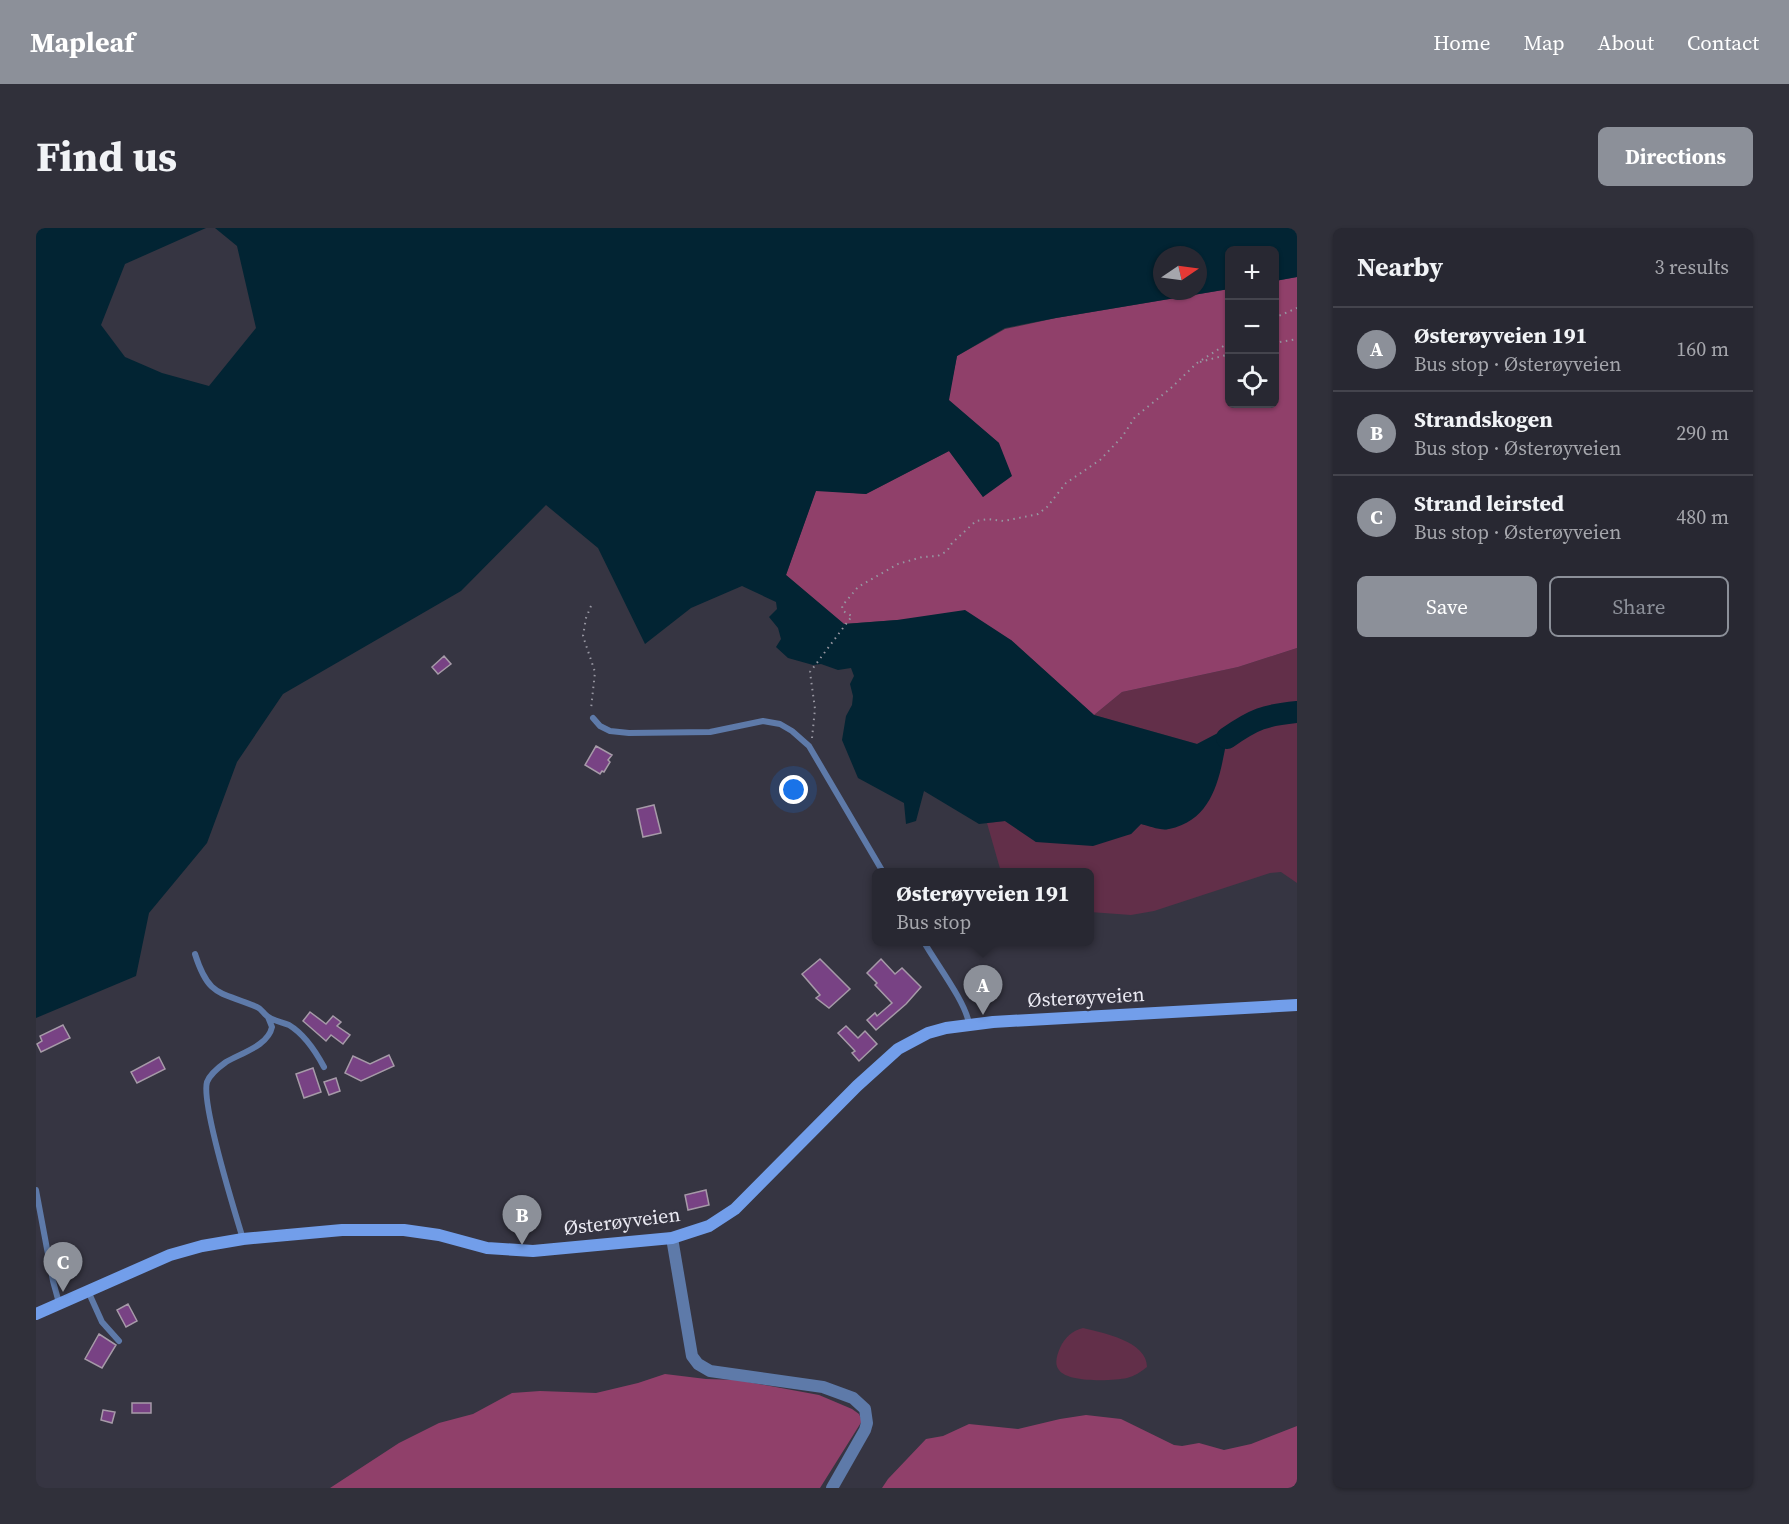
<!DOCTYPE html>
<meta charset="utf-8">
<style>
:root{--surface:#282832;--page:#30303a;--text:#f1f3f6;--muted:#a5a6ac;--line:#44444d;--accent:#8c9099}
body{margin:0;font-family:"Source Serif 4",serif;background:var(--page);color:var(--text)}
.controls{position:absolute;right:18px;top:18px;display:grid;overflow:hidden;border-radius:9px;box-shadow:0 2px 4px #0004}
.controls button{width:54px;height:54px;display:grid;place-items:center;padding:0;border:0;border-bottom:2px solid var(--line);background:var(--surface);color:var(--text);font:30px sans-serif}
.compass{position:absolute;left:1117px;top:18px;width:54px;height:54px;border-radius:50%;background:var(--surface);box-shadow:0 2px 4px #0004;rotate:77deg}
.you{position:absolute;left:758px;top:562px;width:21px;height:21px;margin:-15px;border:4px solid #fff;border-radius:50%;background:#1a73e8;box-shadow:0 0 0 9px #1a73e833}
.badge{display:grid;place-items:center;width:39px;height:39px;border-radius:50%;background:var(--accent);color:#fff;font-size:20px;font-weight:700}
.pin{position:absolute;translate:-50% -50px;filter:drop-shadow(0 2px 3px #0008)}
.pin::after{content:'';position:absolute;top:32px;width:21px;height:18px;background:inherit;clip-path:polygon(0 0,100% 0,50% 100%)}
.popup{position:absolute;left:836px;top:640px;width:222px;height:78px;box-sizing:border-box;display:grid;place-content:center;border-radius:9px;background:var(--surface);filter:drop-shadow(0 2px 4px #0005);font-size:20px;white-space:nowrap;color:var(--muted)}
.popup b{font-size:22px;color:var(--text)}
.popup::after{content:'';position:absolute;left:50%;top:100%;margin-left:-12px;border:12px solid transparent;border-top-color:var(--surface)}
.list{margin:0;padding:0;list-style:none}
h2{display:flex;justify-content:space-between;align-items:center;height:78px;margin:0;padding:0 24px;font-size:26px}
h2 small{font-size:20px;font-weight:400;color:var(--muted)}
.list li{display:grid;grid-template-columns:39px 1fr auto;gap:18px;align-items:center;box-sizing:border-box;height:84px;padding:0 24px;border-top:2px solid var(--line)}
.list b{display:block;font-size:22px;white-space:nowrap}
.list p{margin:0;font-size:20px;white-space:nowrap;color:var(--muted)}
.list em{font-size:20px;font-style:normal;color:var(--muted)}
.actions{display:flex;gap:12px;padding:18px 24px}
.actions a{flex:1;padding:14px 0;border:2px solid var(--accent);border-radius:9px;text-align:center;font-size:21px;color:var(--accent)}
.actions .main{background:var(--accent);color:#fff}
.icon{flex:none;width:33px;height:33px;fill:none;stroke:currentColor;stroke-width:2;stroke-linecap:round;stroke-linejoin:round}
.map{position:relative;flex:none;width:1261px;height:1260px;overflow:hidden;border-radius:9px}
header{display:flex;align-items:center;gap:36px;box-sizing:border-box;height:84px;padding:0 30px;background:var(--accent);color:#fff}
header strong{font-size:28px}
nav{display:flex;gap:33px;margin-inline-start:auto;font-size:21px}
.intro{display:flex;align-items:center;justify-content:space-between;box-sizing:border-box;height:144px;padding:0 36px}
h1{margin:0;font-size:42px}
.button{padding:15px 27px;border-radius:9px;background:var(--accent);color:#fff;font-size:21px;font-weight:700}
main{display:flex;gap:36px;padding:0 36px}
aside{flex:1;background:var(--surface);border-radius:9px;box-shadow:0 2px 4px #0004}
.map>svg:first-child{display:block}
</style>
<header>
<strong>Mapleaf</strong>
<nav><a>Home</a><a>Map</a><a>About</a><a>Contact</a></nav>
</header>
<div class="intro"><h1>Find us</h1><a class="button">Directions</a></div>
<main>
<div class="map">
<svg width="1261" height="1260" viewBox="0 0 1261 1260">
<rect width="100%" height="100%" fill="#363542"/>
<path fill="#622f49" d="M 1261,420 L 1261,655 L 1245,644 L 1234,645 L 1118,683 L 1095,687 L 1054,684 L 1054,644 L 965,644 L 951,595 L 969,593 L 1000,614 L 1095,606 L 1105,596 L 1131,602 L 1182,505 L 1161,516 L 1058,487 L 1086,464 L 1202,439 Z
M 1047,1100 C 1067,1105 1111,1113 1111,1139 C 1105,1144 1098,1148 1091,1150 C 1077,1153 1032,1155 1023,1142 C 1018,1136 1021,1127 1024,1120 C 1029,1109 1036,1103 1047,1100 Z"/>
<path fill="#90406a" d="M 1261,49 L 1261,420 L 1202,439 L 1086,464 L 1058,487 L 975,412 L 861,392 L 808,396 L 750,347 L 780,262 L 830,266 L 913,223 L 947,269 L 963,215 L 912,172 L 921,128 L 969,101 L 1020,90 L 1193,61 L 1194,176 L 1238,176 L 1239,53 Z
M 629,1146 L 670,1151 L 701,1152 L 783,1167 L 816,1181 L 823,1186 L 826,1193 L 784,1260 L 294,1260 L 363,1215 L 403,1195 L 437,1186 L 476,1165 L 504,1163 L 560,1165 L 602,1155 Z
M 1050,1187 L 1085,1191 L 1138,1217 L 1146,1218 L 1163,1215 L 1188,1222 L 1215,1216 L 1261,1198 L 1261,1260 L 846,1260 L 852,1251 L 890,1211 L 907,1208 L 933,1196 L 982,1201 L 1024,1191 Z"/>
<path fill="#022433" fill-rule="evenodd" d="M 0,0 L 170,0 L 89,36 L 65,97 L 89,129 L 126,145 L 173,158 L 220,100 L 201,18 L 179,0 L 1261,0 L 1261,49 L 1239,53 L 1238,22 L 1194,22 L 1193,61 L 1020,90 L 969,100 L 921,128 L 913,172 L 963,215 L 976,248 L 947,269 L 913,223 L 830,266 L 780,263 L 750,347 L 808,396 L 861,392 L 929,382 L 975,412 L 1058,487 L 1161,516 L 1182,505 L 1191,510 C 1184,548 1178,592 1133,601 C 1125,603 1113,598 1105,596 L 1095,606 L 1057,618 L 1000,614 L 969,593 L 943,596 L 888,563 L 880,593 L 870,596 L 868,575 L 822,550 L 806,512 L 810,488 L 816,477 L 817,468 L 814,456 L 818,448 L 815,440 L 802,442 L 785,436 L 777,437 L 752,430 L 740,419 L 745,411 L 742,400 L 733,389 L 741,381 L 740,374 L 706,358 L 655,380 L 609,416 L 562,320 L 510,277 L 425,363 L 247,466 L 201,534 L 171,615 L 113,685 L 100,748 L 0,790 ZM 1126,27 L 1162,27 L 1162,63 L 1126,63 Z"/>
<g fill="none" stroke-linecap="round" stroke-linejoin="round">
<path stroke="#022433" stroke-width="22" d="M 1191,510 C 1218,491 1229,487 1261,484"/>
</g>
<path fill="#784284" stroke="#a69aa8" stroke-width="1.5" d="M 408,428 L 415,436 L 402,446 L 396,439 Z
M 560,518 L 576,527 L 572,532 L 574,534 L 568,544 L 566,543 L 564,546 L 549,537 Z
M 618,577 L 625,605 L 607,609 L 601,581 Z
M 784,731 L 814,761 L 793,780 L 780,770 L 784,767 L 766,746 Z
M 845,731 L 859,746 L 866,740 L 885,759 L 870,776 L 840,802 L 831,792 L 839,785 L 841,788 L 856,775 L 839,757 L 841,755 L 831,745 Z
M 274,784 L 290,796 L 297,788 L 305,794 L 301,798 L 314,807 L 307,816 L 295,807 L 290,813 L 267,793 Z
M 27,797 L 34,810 L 5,824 L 1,816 L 6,813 L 4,808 Z
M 810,798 L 822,810 L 829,803 L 841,816 L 823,833 L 816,825 L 819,823 L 802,805 Z
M 353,827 L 358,838 L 325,853 L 309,845 L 317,828 L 334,836 Z
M 123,829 L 129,841 L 101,855 L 95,844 Z
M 277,840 L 285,864 L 268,870 L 260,846 Z
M 300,850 L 304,863 L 293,867 L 288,854 Z
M 670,962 L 673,977 L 652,982 L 649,967 Z
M 92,1076 L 101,1093 L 90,1099 L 81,1082 Z
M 63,1106 L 80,1117 L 66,1140 L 49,1131 Z
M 96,1175 L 115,1175 L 115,1185 L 96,1185 Z
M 67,1182 L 79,1184 L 76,1195 L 65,1192 Z"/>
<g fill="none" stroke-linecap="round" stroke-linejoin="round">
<path stroke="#9796a1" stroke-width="2" stroke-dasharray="1.5 4.5" stroke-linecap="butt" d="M 1238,90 L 1261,80
M 1238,115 L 1261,111
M 1164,134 L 1194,126
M 555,378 L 550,390 L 547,408 L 559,444 L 555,481
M 776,510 L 779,481 L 774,444 L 816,388 L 807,383 L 806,378 L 822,359 L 862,336 L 886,329 L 902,328 L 911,323 L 916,315 L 940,293 L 952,291 L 968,293 L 1002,286 L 1011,279 L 1030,255 L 1064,232 L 1086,209 L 1099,189 L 1135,160 L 1161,135 L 1194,114"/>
<path stroke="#5e7aa9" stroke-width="6" d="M 557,490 L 564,498 L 574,503 L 593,505 L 674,504 L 727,493 L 744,496 L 756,503 L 773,518 L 847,644
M 888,714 C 899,734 930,774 933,796
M 159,726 C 173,770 184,763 221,779 C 226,781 227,785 231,788 C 237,793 246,794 253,797 C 268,806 280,824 288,839
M 0,962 L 17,1053 L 23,1075
M 207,1011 C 199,985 165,875 171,854 C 174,846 183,839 190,834 C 205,825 232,818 236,799 L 232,789
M 52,1063 L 66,1094 L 83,1113"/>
<path stroke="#5e7aa9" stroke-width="12" d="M 636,1010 L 656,1128 L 662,1136 L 674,1143 L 787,1159 L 817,1170 L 829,1181 L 831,1195 L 829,1202 L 796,1260"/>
<path stroke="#729eea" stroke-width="12" d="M 0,1086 L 134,1027 L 166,1018 L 207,1011 L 306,1002 L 368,1002 L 403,1007 L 451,1020 L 497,1023 L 636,1010 L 673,998 L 699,981 L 821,858 L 862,821 L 892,805 L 910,800 L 957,794 L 1261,777"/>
</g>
<g text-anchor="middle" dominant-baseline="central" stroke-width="4.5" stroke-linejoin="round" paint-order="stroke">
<g font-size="20" fill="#ebeaf3" stroke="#363542">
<text transform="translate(1050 769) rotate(-3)">Østerøyveien</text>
<text transform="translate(586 993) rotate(-7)">Østerøyveien</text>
</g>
</g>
</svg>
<div class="controls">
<button>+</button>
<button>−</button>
<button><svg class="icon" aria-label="locate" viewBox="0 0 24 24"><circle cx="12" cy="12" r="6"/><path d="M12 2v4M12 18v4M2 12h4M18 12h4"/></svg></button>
</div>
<svg class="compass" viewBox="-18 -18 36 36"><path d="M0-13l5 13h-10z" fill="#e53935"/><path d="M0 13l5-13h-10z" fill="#a5a6ac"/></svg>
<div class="you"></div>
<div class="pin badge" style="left:947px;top:787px">A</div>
<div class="popup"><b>Østerøyveien 191</b>Bus stop</div>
<div class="pin badge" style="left:486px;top:1017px">B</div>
<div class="pin badge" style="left:27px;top:1064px">C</div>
</div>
<aside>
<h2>Nearby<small>3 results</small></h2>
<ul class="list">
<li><span class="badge">A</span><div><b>Østerøyveien 191</b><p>Bus stop · Østerøyveien</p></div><em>160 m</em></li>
<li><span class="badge">B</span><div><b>Strandskogen</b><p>Bus stop · Østerøyveien</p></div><em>290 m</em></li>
<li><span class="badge">C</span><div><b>Strand leirsted</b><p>Bus stop · Østerøyveien</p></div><em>480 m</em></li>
</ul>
<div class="actions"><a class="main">Save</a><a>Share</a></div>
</aside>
</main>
